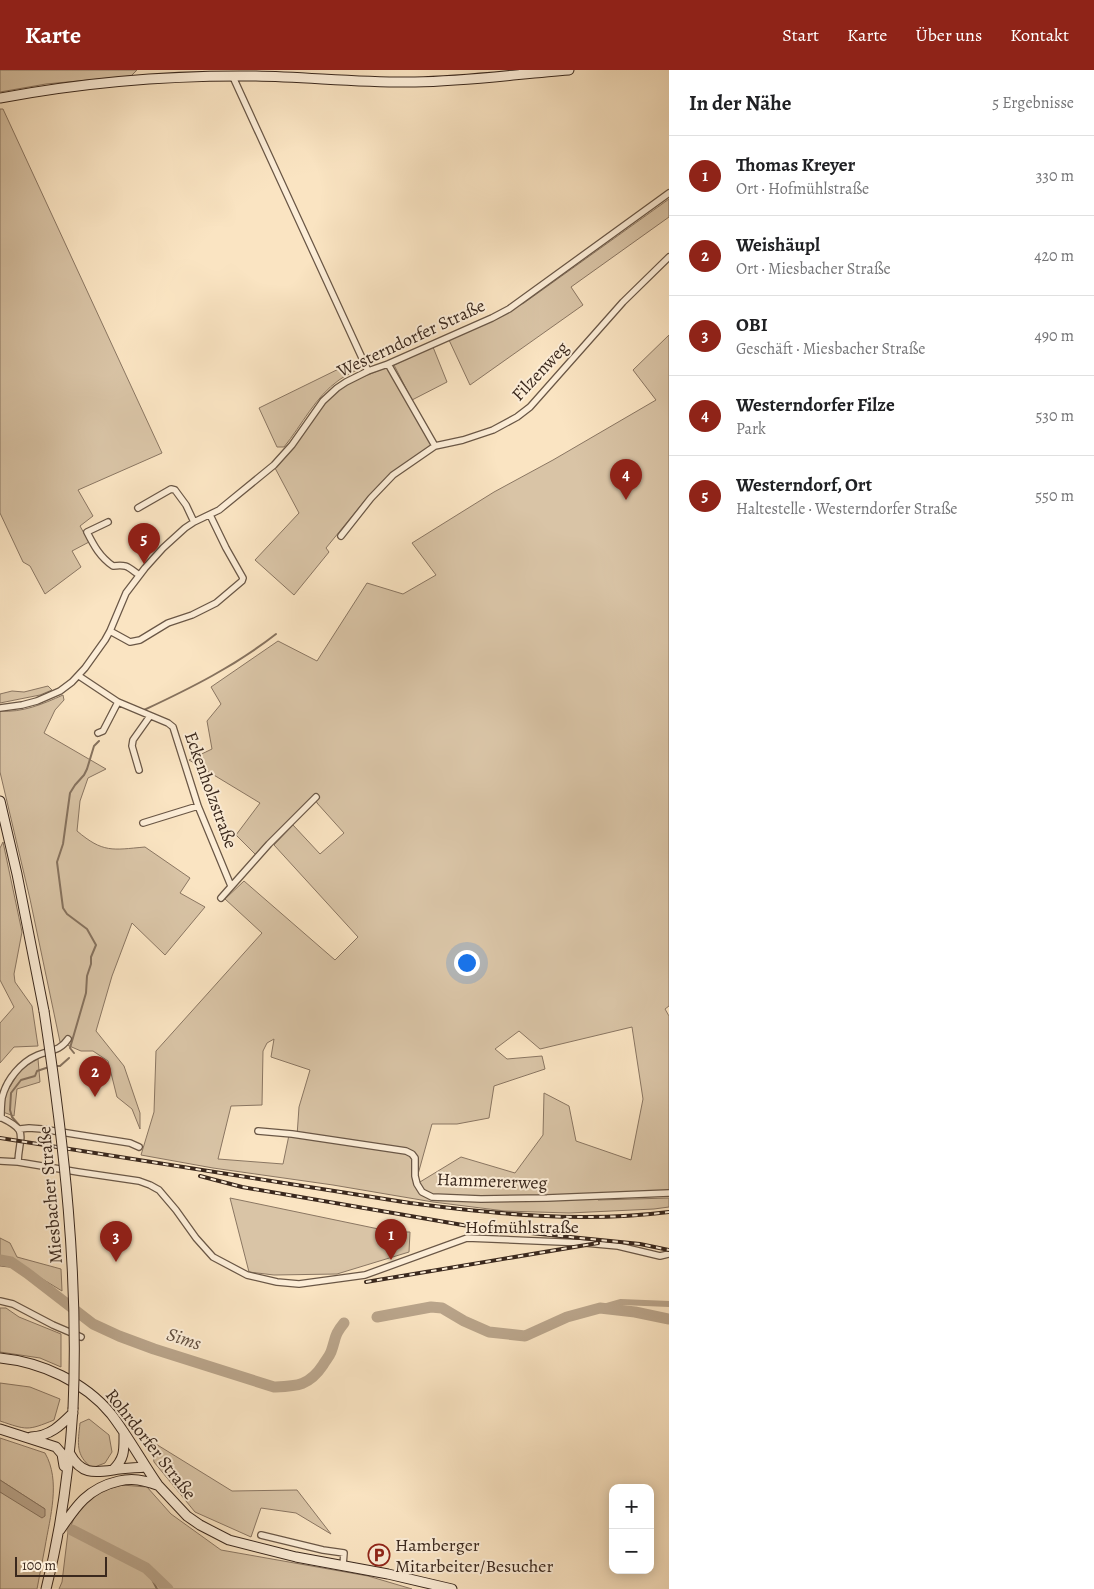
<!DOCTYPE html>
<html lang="de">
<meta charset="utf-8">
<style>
:root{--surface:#fff;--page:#f2f2f2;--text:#202124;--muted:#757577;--line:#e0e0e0;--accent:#8f2418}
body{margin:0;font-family:Alegreya,serif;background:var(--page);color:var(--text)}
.controls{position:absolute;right:15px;bottom:15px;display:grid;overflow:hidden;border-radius:10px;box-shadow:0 2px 12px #0003}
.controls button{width:45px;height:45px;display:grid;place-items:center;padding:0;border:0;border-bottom:1px solid var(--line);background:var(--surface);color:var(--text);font:25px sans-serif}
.scale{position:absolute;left:15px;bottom:12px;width:92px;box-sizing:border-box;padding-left:5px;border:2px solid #3a281d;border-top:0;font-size:14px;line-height:18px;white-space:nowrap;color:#3a281d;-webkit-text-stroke:4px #fcedd7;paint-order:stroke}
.you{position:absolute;left:466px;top:892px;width:18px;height:18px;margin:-12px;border:4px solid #fff;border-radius:50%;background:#1a73e8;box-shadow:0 0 0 8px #1a73e833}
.badge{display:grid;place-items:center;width:32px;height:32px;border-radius:50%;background:var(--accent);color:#fff;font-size:16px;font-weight:700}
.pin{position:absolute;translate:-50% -41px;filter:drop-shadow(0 1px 2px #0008)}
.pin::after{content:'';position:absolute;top:26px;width:18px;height:15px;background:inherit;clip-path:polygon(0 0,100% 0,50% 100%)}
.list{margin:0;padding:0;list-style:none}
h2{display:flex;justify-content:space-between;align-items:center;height:65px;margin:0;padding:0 20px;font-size:21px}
h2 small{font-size:16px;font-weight:400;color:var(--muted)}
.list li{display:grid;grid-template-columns:32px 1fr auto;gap:15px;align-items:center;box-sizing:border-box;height:80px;padding:0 20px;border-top:1px solid var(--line)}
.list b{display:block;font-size:19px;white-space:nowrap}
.list p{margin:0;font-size:16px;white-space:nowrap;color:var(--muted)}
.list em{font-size:16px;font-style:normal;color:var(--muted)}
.map{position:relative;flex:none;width:669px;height:1519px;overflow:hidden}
header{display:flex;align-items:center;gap:30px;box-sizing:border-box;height:70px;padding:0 25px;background:var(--accent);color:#fff}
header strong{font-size:24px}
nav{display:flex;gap:28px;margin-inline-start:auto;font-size:18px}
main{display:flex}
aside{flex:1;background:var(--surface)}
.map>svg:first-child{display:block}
</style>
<header>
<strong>Karte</strong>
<nav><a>Start</a><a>Karte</a><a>Über uns</a><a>Kontakt</a></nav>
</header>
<main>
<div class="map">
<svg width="669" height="1519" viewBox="0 0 669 1519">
<rect width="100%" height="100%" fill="#fae4c2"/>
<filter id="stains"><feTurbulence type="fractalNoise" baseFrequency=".004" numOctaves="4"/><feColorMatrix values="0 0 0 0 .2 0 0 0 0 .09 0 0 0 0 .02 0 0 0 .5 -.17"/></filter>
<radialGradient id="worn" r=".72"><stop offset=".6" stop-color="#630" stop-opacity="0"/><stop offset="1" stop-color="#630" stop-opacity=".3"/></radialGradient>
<path fill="#d9c4a6" stroke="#8a7662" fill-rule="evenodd" d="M 0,0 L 137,0 L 131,6 L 46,14 L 0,22 Z
M 0,39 L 3,39 L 162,383 L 78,420 L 93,446 L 80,456 L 89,472 L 72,481 L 81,497 L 45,524 L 30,496 L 23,492 L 0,443 Z
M 669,129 L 669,147 L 571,217 L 583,235 L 470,315 L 449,270 L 524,233 Z
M 669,265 L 669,936 L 665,939 L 669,946 L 669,1121 L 596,1125 L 598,1130 L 669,1128 L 669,1137 L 654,1139 L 569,1143 L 505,1141 L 433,1132 L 333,1115 L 213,1098 L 141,1085 L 154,1042 L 156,981 L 262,863 L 225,829 L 244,811 L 335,890 L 358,867 L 274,775 L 293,755 L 320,784 L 344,763 L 317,733 L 315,727 L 257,786 L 236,765 L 260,733 L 189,690 L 212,679 L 207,651 L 221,634 L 211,617 L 278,571 L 317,591 L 367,513 L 403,524 L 436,505 L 412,473 L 494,422 L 553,390 L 656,330 L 633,300 ZM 632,957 L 643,1029 L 631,1090 L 576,1071 L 569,1036 L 544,1023 L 543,1065 L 515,1103 L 461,1087 L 415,1115 L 432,1054 L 457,1054 L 489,1048 L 494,1016 L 545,999 L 542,986 L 507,989 L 495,979 L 519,961 L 540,979 ZM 274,969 L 271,987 L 310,1000 L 299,1037 L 297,1066 L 289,1065 L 283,1094 L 218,1089 L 231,1036 L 262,1035 L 263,981 L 267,973 Z
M 433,277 L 447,312 L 412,330 L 394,295 Z
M 359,289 L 363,297 C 355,301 346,305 339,310 C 315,327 302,355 284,377 L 277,377 L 259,338 Z
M 387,297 L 431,373 L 431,376 L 389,405 L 366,429 L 326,478 L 329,482 L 294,525 L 255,490 L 299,443 L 275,398 C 300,374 314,340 341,318 C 352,310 374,303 387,297 Z
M 48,616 L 52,620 L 40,625 L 0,633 L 0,624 L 12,621 L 24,622 Z
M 63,625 L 64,630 L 55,640 L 44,663 L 106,699 L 88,708 L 80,731 L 77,761 C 103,783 112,780 145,777 L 190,808 L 180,823 L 205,837 L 165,885 L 132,853 L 112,906 L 96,961 L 124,996 L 140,1043 L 140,1059 L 132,1039 L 117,1027 L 108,991 L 93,981 L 81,981 L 60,972 L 30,829 L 0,702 L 0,641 C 22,643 43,634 63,625 Z
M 3,772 L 22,862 L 14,904 L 15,912 L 32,936 L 38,976 L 14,977 L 0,993 L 0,953 L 14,937 L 0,910 L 0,778 Z
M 38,989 L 40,1012 L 17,1019 L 14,1046 L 0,1041 L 0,1033 L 21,999 Z
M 230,1128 L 393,1162 L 410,1162 L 409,1182 L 337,1204 L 274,1205 L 249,1202 Z
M 0,1168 L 10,1173 L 17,1187 L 61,1199 L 62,1221 L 26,1199 L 0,1196 Z
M 0,1238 L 6,1238 L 19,1247 L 61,1264 L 61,1297 L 40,1288 L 0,1282 Z
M 0,1313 L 30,1317 L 60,1329 L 54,1350 C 27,1361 27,1360 0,1351 Z
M 89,1349 L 109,1365 L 112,1382 L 105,1393 L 92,1398 C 75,1385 78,1373 80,1353 Z
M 0,1368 L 45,1383 C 61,1411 50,1447 45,1477 C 42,1491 40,1505 37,1519 L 0,1519 L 0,1422 L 45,1439 L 0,1410 Z
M 151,1371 L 232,1421 L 297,1420 L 331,1464 L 296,1443 L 261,1438 L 251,1467 L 195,1442 L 154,1392 Z
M 122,1415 L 147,1417 L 171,1444 L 221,1480 L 368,1506 L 412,1519 L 59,1519 L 62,1512 L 68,1462 L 76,1444 L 97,1422 Z"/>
<path fill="#b9a48a" stroke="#86725e" d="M 0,1410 L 45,1439 L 45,1446 L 42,1448 L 0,1422 Z"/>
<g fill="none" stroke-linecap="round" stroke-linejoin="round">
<path stroke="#86725e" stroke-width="2" d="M 144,640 C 191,618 235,596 276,564
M 74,983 L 70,978 L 86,923 L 87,906 L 91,894 L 91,887 L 96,875 L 87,859 L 67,844 L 63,838 L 57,792 L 63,774 L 70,723 L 75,715 L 84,705 L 87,699 L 94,676 L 99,671
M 54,996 L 60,996 L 69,988
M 19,1055 L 12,1047 L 10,1040 L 11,1023 L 21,1010 L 35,1006 L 37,1001 L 49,997
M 146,1498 L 157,1519"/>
<path stroke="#b9a48a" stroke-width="6" d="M 600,1238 L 621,1232 L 669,1234"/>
<path stroke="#b9a48a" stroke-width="11" d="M 0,1190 L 11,1192 L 27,1203 L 93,1254 L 119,1266 L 154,1279 L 274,1317 C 297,1316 309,1316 323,1295 C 325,1291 329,1287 331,1282 C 336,1268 334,1265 344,1253
M 377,1247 L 431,1237 L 442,1238 L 464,1251 L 489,1262 L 525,1266 L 567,1247 L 600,1238 L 635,1242 L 669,1249
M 72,1460 L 146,1498 L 168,1519"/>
<g stroke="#6a5746" stroke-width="8">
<path id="street" d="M 233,7 L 368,301
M 388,294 L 435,376 L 463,370 L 493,360 L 517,347 L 530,337 L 623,232 L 669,187
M 138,438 L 171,419 L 175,420 L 186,435 L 194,452
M 108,452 L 87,462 C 94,476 100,487 113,496 C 127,494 128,497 139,505
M 341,466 L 371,428 L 393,405 L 435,376
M 110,561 L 130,572 L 140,570 L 168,553 L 192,545 L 216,533 L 242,511 L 243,508 L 226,478 L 210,445
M 79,606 L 118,632 L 168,653 L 173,657 L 198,736 L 231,816
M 0,638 L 22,635 L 37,631 L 60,621 L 72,612 L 85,598 L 105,570 L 110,561 L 126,523 L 145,498 L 163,478 L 185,458 L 194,452 L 219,440 L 274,395 L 292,375 L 323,331 L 337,318 L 346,312 L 368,301 L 388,294 L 492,248 L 509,239 L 669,123
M 98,663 L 103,661 L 118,632
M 139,700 L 132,676 L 133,670 L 150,646
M 143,753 L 198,736
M 221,828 L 269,774 L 316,727
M 0,1047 C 30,1061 19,1065 18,1092
M 1,1048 C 1,1042 1,1035 2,1028 C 6,1010 21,992 38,985 C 51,980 60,981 68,969
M 20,1059 L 29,1058 L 42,1059 L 130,1073 L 139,1077
M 258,1061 L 292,1064 L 406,1081 L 412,1084 L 415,1088 L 415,1106 L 417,1114 L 422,1122 L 432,1127 L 481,1129 L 547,1128 L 669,1123
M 0,1091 L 18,1092 L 78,1102 L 139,1111 L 150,1115 L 159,1120 L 176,1140 L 196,1168 L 213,1187 L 247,1205 L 277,1212 L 299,1214 L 365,1205 L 467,1168 L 585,1173 L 618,1176 L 660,1186 L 669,1184
M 0,1231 L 13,1234 L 53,1255 L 81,1267
M 261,1465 L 323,1480 L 344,1483 L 343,1495"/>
</g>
<g stroke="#3a281d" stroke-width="11">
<path id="secondary" d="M 0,28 C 85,12 170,5 256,6 C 309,7 362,13 415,12 C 467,11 518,4 569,0
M 0,731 L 17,804 L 44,941
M 0,1288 C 41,1292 85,1312 111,1344 C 128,1366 142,1392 158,1415 L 187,1446 L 200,1455 L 229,1470 L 296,1487 L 388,1504 L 452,1519
M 0,1359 L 56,1377 L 62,1384 L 64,1396
M 31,1367 C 50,1366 60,1356 73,1343
M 70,1384 C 81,1404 93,1403 113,1400 C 124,1398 135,1398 145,1397
M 113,1400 C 125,1388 124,1380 124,1364
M 60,1460 C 76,1436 88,1418 119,1411 C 133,1408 143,1410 157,1415
M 46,1519 C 61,1460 69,1400 73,1339"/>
</g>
<use href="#street" stroke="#fcedd7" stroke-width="5.5"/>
<use href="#secondary" stroke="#fcedd7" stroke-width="9"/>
<g stroke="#3a281d" stroke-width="4">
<path id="rail" d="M 0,1068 L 410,1133 C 496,1144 582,1153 669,1142
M 200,1106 L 242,1117 L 480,1158 L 640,1174 L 669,1180
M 366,1212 L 598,1173"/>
</g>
<use href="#rail" stroke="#fcedd7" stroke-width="2" stroke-dasharray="5.5" stroke-linecap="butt"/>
<g stroke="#3a281d" stroke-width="11" stroke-linecap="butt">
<path id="secondary-bridge" d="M 44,941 C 64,1073 79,1205 73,1339"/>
</g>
<use href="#secondary-bridge" stroke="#fcedd7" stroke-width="9"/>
</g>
<defs>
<g id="parking-ring" transform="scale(1.125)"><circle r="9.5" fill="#fcedd7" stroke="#8f2418" stroke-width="1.5"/><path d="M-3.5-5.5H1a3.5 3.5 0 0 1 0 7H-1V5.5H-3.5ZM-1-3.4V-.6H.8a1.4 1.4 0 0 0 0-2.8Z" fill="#8f2418"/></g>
</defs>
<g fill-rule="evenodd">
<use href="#parking-ring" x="379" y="1485"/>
</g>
<g text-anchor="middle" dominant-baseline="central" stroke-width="4" stroke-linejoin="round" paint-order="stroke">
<g font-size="18" fill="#3a281d" stroke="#fcedd7">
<text transform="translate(411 268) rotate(-25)">Westerndorfer Straße</text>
<text transform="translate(540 301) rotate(-47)">Filzenweg</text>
<text transform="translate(211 720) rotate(70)">Eckenholzstraße</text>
<text transform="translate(492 1111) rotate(2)">Hammererweg</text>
<text transform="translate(50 1125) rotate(-95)">Miesbacher Straße</text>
<text x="522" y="1157">Hofmühlstraße</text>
<text transform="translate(151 1374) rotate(52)">Rohrdorfer Straße</text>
</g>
<g font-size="18" fill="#3a281d" stroke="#fcedd7" text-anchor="start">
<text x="395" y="1475">Hamberger<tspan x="395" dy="21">Mitarbeiter/Besucher</tspan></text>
</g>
<g font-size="19" font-style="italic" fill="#604d3e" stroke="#fcedd7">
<text transform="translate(184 1269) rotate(18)">Sims</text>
</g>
</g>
<rect width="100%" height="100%" filter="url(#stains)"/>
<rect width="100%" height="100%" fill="url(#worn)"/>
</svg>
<div class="controls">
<button>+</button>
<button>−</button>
</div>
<div class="scale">100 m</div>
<div class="you"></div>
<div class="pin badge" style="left:391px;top:1190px">1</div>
<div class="pin badge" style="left:95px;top:1027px">2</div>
<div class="pin badge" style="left:116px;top:1192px">3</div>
<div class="pin badge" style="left:626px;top:430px">4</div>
<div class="pin badge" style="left:144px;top:494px">5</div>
</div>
<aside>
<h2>In der Nähe<small>5 Ergebnisse</small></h2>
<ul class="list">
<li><span class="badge">1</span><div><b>Thomas Kreyer</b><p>Ort · Hofmühlstraße</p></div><em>330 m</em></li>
<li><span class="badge">2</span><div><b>Weishäupl</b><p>Ort · Miesbacher Straße</p></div><em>420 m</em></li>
<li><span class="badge">3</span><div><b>OBI</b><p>Geschäft · Miesbacher Straße</p></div><em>490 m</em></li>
<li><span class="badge">4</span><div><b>Westerndorfer Filze</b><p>Park</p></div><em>530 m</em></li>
<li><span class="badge">5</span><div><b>Westerndorf, Ort</b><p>Haltestelle · Westerndorfer Straße</p></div><em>550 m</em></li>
</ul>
</aside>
</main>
